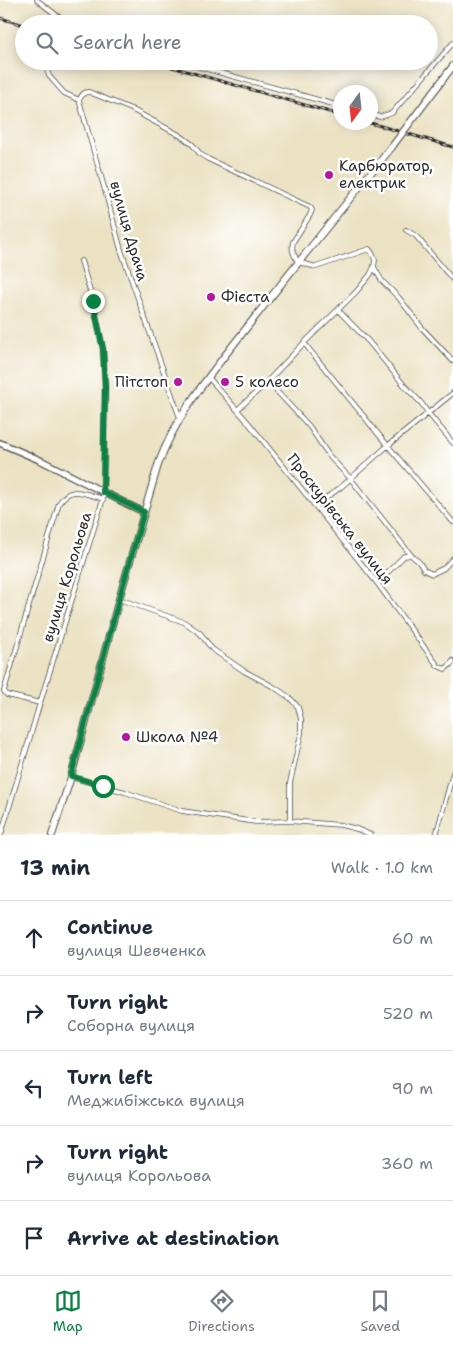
<!DOCTYPE html>
<meta charset="utf-8">
<style>
:root{--surface:#fff;--page:#f6f6f7;--text:#1f2937;--muted:#747a83;--line:#e0e1e3;--accent:#0b8043}
body{margin:0;font-family:"Shantell Sans",sans-serif;background:var(--page);color:var(--text)}
.compass{position:absolute;left:333px;top:85px;width:45px;height:45px;border-radius:50%;background:var(--surface);box-shadow:0 2px 12px #0003;rotate:195deg}
.stop{position:absolute;width:15px;height:15px;margin:-11px;border:4px solid #0b8043;border-radius:50%;background:#fff}
.stop.end{background:#0b8043;border-color:#fff;box-shadow:0 1px 5px #0008}
.list{margin:0;padding:0;list-style:none}
h2{display:flex;justify-content:space-between;align-items:center;height:65px;margin:0;padding:0 20px;font-size:21px}
h2 small{font-size:16px;font-weight:400;color:var(--muted)}
.list li{display:grid;grid-template-columns:32px 1fr auto;gap:15px;align-items:center;box-sizing:border-box;height:75px;padding:0 20px;border-top:1px solid var(--line)}
.list b{display:block;font-size:19px;white-space:nowrap}
.list p{margin:0;font-size:16px;white-space:nowrap;color:var(--muted)}
.list em{font-size:16px;font-style:normal;color:var(--muted)}
.icon{flex:none;width:28px;height:28px;fill:none;stroke:currentColor;stroke-width:2;stroke-linecap:round;stroke-linejoin:round}
.map{position:relative;flex:none;width:453px;height:835px;overflow:hidden}
.search{position:absolute;background:var(--surface);box-shadow:0 2px 12px #0003;left:15px;right:15px;top:15px;height:55px;display:flex;align-items:center;gap:12px;box-sizing:border-box;padding:0 18px;border-radius:28px;color:var(--muted);font-size:19px}
.sheet{height:440px;background:var(--surface)}
nav{display:flex;justify-content:space-around;align-items:center;box-sizing:border-box;height:70px;border-top:1px solid var(--line);background:var(--surface);font-size:14px;color:var(--muted)}
nav a{display:grid;justify-items:center;gap:2px}
nav .on{color:var(--accent)}
.map>svg:first-child{display:block}
</style>
<div class="map">
<svg width="453" height="835" viewBox="0 0 453 835">
<rect width="100%" height="100%" fill="#fff"/>
<filter id="ink" filterUnits="userSpaceOnUse"><feTurbulence type="fractalNoise" baseFrequency=".02" numOctaves="2"/><feDisplacementMap in="SourceGraphic" scale="10" xChannelSelector="R" yChannelSelector="G"/><feConvolveMatrix kernelMatrix="1 2 1 2 8 2 1 2 1" color-interpolation-filters="sRGB"/></filter>
<filter id="wash" filterUnits="userSpaceOnUse"><feTurbulence type="fractalNoise" baseFrequency=".0096" numOctaves="4" result="noise"/><feDisplacementMap in="SourceGraphic" scale="20" xChannelSelector="R" yChannelSelector="G"/><feGaussianBlur stdDeviation="1.12" result="paint"/><feColorMatrix in="noise" values="0 0 0 0 0 0 0 0 0 0 0 0 0 0 0 0 0 1.4 0 .05"/><feComposite in="paint" operator="in"/></filter>
<g filter="url(#wash)">
<rect width="100%" height="100%" fill="#ebe2c3"/>
</g>
<g filter="url(#ink)">
<g fill="none" stroke-linecap="round" stroke-linejoin="round">
<g stroke="#484642" stroke-width="5.5">
<path id="street" d="M 37,0 L 68,24
M 44,61 L 49,76 L 64,93 L 79,100 L 104,187 L 121,250 L 180,418
M 178,61 L 340,106
M 79,100 C 82,95 83,92 89,92 L 131,109 L 181,136 L 193,145 L 200,154 L 208,159 L 310,207 L 312,210 L 310,215 L 293,242 C 291,250 294,255 298,262 L 316,267 L 369,249 L 372,253 L 375,260 L 374,267 L 370,275 L 356,292 L 304,343 L 262,387 L 237,410
M 370,114 L 380,117 L 392,113 L 453,43
M 406,230 L 416,236 L 453,280
M 374,267 L 382,281 L 399,298 L 422,328 L 453,361
M 338,310 L 369,342 L 404,385 L 422,404 L 428,413 L 453,443
M 304,343 L 388,446 L 453,522
M 208,377 L 247,421 L 377,583 L 438,666 L 445,669 L 450,665 L 453,661
M 268,382 L 309,426 L 330,457 L 350,478 L 411,555
M 315,506 L 341,487 L 385,448 L 453,393
M 377,583 L 404,556 L 411,555 L 419,562 L 424,570 L 432,574 L 444,568 L 453,558
M 119,599 L 184,622 L 200,633 L 212,649 L 244,671 L 274,687 L 290,698 L 298,707 L 301,719 L 301,734 L 290,783 L 290,821
M 40,703 L 7,695 L 4,691 L 59,503 C 71,484 85,494 103,499
M 71,777 L 125,792 L 182,811 L 256,822 L 290,821 L 341,825 L 357,829 L 371,835
M 1,835 L 40,703 L 103,499 L 105,387 L 103,349 L 93,301 L 81,261
M 436,835 L 453,773"/>
</g>
<g stroke="#484642" stroke-width="8">
<path id="secondary" d="M 0,443 L 42,461 L 129,505 L 144,512"/>
</g>
<g stroke="#484642" stroke-width="8">
<path id="primary" d="M 409,124 L 453,66
M 52,835 L 71,777 L 119,599 L 158,465 C 177,412 214,370 248,326 C 295,266 343,207 391,148"/>
</g>
<use href="#street" stroke="#fff" stroke-width="4"/>
<use href="#secondary" stroke="#fff" stroke-width="5.5"/>
<use href="#primary" stroke="#fff" stroke-width="6"/>
<g stroke="#2b2b2b" stroke-width="3">
<path id="rail" d="M 0,18 L 24,25
M 151,61 L 340,115
M 367,122 L 453,147"/>
</g>
<use href="#rail" stroke="#fff" stroke-width="1" stroke-dasharray="4" stroke-linecap="butt"/>
<g stroke="#484642" stroke-width="8" stroke-linecap="butt">
<path id="primary-bridge" d="M 391,148 L 409,124"/>
</g>
<use href="#primary-bridge" stroke="#fff" stroke-width="6"/>
</g>
</g>
<g fill="none" stroke-linecap="round" stroke-linejoin="round" filter="url(#ink)">
<path stroke="#0b8043" stroke-width="6" d="M 93,301 L 103,349 L 105,387 L 103,492 L 144,512 L 119,599 L 71,776 L 103,786"/>
</g>
<g fill="#b5179e" stroke="#fff" stroke-width="2">
<circle cx="329" cy="175" r="5"/>
<circle cx="211" cy="297" r="5"/>
<circle cx="178" cy="382" r="5"/>
<circle cx="225" cy="382" r="5"/>
<circle cx="126" cy="737" r="5"/>
</g>
<g text-anchor="middle" dominant-baseline="central" stroke-width="5" stroke-linejoin="round" paint-order="stroke">
<g font-size="15" fill="#2b2b2b" stroke="#fff" text-anchor="start">
<text x="339" y="166">Карбюратор,<tspan x="339" dy="17">електрик</tspan></text>
<text x="221" y="297">Фієста</text>
<text x="168" y="382" text-anchor="end">Пітстоп</text>
<text x="235" y="382">5 колесо</text>
<text x="136" y="737">Школа №4</text>
</g>
<g font-size="15" fill="#2b2b2b" stroke="#fff">
<text transform="translate(129 231) rotate(74)">вулиця Драча</text>
<text transform="translate(340 519) rotate(52)">Проскурівська вулиця</text>
<text transform="translate(67 577) rotate(-73)">вулиця Корольова</text>
</g>
</g>
</svg>
<svg class="compass" viewBox="-18 -18 36 36"><path d="M0-13l5 13h-10z" fill="#e53935"/><path d="M0 13l5-13h-10z" fill="#747a83"/></svg>
<div class="stop" style="left:103px;top:786px"></div>
<div class="stop end" style="left:93px;top:301px"></div>
<div class="search"><svg class="icon" aria-label="search" viewBox="0 0 24 24"><circle cx="10" cy="10" r="6"/><path d="M15 15l6 6"/></svg>Search here</div>
</div>
<section class="sheet">
<h2>13 min<small>Walk · 1.0 km</small></h2>
<ul class="list">
<li><svg class="icon" aria-label="ahead" viewBox="0 0 24 24"><path d="M12 20V5M6 11l6-6 6 6"/></svg><div><b>Continue</b><p>вулиця Шевченка</p></div><em>60 m</em></li>
<li><svg class="icon" aria-label="right" viewBox="0 0 24 24"><path d="M7 20v-9h11M14 6l5 5-5 5"/></svg><div><b>Turn right</b><p>Соборна вулиця</p></div><em>520 m</em></li>
<li><svg class="icon" aria-label="left" viewBox="0 0 24 24"><path d="M17 20v-9H6M10 6l-5 5 5 5"/></svg><div><b>Turn left</b><p>Меджибіжська вулиця</p></div><em>90 m</em></li>
<li><svg class="icon" aria-label="right" viewBox="0 0 24 24"><path d="M7 20v-9h11M14 6l5 5-5 5"/></svg><div><b>Turn right</b><p>вулиця Корольова</p></div><em>360 m</em></li>
<li><svg class="icon" aria-label="arrive" viewBox="0 0 24 24"><path d="M6 21V4h12l-3 4 3 4H6"/></svg><div><b>Arrive at destination</b></div></li>
</ul>
</section>
<nav>
<a class="on"><svg class="icon" aria-label="map" viewBox="0 0 24 24"><path d="M3 6l6-2 6 2 6-2v14l-6 2-6-2-6 2zM9 4v14M15 6v14"/></svg>Map</a>
<a><svg class="icon" aria-label="directions" viewBox="0 0 24 24"><path d="M12 3l9 9-9 9-9-9zM9 14v-3h6M13 9l2 2-2 2"/></svg>Directions</a>
<a><svg class="icon" aria-label="saved" viewBox="0 0 24 24"><path d="M7 4h10v16l-5-4-5 4z"/></svg>Saved</a>
</nav>
